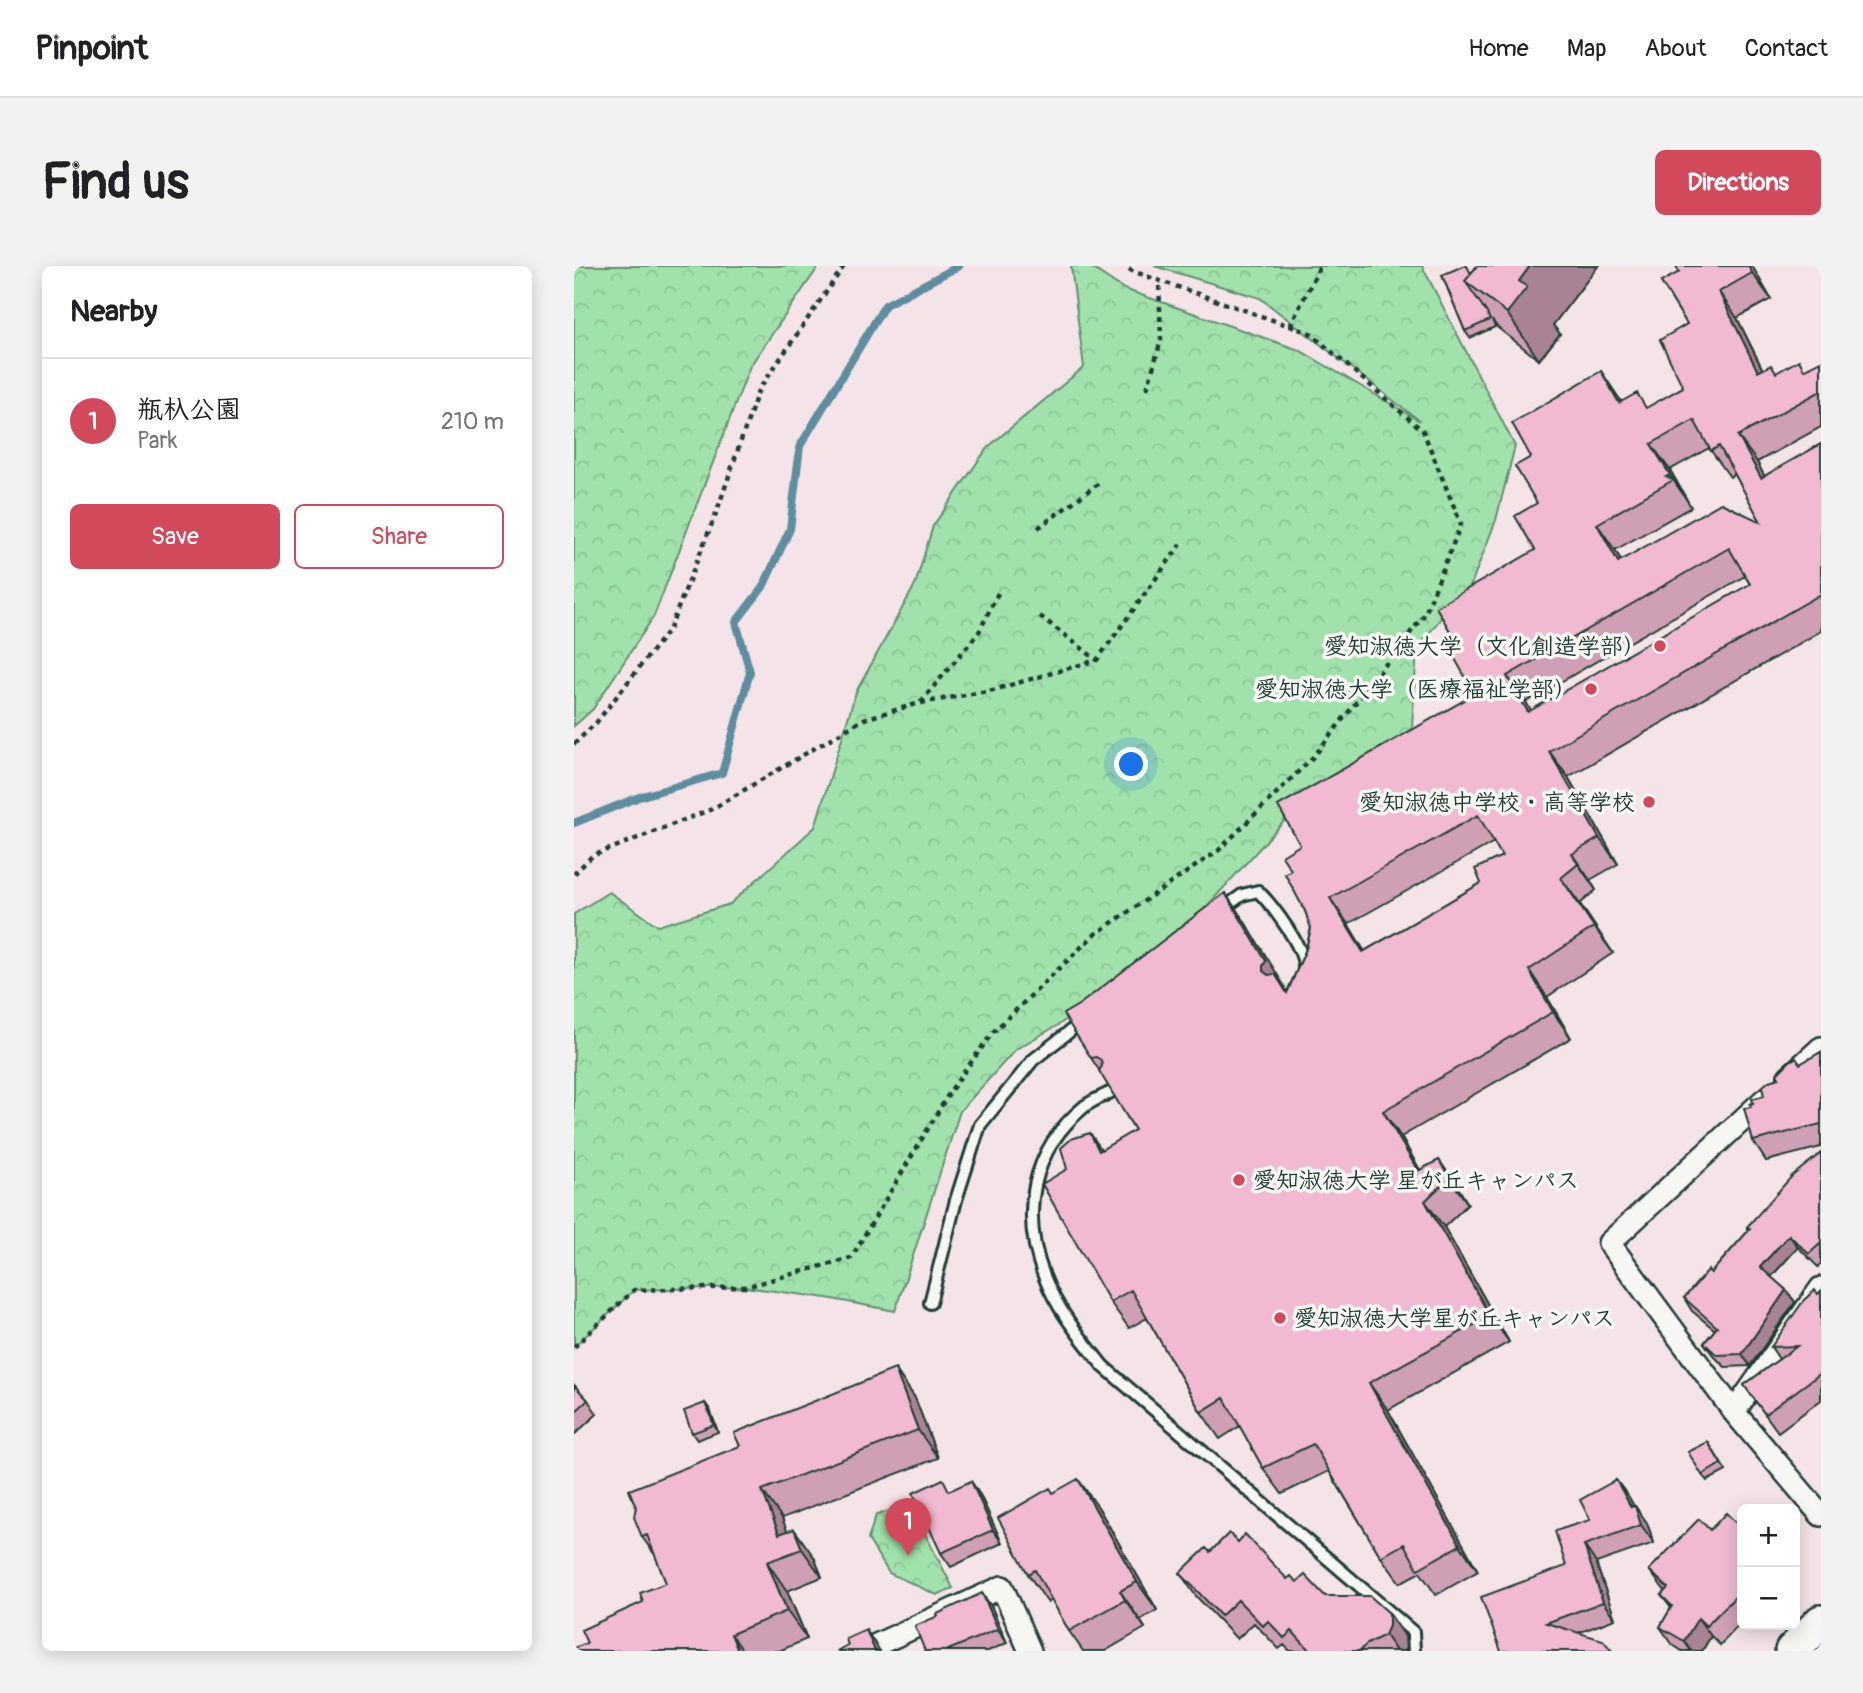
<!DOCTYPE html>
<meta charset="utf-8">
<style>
:root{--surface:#fff;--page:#f2f2f2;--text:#202124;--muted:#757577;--line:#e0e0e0;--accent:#d1495b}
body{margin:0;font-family:Pangolin,"Klee One",sans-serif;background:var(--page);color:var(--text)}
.controls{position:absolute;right:21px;bottom:21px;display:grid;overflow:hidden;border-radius:10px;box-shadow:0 4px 18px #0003}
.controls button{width:63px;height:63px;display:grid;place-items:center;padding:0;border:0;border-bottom:2px solid var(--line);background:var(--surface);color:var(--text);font:35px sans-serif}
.you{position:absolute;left:558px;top:499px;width:24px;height:24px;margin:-18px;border:5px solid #fff;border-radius:50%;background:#1a73e8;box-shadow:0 0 0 10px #1a73e833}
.badge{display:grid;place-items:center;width:46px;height:46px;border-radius:50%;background:var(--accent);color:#fff;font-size:23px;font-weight:700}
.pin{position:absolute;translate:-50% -58px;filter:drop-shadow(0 2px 4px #0008)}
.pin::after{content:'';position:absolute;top:37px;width:24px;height:21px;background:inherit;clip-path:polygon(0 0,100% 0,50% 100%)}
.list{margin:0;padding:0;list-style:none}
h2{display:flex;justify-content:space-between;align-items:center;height:91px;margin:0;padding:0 28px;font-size:30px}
h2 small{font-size:23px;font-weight:400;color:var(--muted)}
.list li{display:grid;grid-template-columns:46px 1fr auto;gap:21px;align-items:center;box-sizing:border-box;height:126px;padding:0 28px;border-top:2px solid var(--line)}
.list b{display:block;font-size:26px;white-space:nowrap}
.list p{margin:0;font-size:23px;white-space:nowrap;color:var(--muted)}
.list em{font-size:23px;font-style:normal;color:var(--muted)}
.actions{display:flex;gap:14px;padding:21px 28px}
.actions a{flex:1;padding:16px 0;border:2px solid var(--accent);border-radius:10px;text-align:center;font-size:24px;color:var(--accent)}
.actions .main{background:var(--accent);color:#fff}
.map{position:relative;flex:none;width:1247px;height:1385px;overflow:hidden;border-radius:10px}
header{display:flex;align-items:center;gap:42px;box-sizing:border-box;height:98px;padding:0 35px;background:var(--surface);border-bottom:2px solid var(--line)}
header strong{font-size:33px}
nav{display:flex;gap:38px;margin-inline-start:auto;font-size:24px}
.intro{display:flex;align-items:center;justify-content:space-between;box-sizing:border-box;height:168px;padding:0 42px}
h1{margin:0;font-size:49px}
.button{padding:18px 32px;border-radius:10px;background:var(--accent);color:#fff;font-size:24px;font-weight:700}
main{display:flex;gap:42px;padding:0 42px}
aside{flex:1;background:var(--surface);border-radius:10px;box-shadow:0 4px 18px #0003}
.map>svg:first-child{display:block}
</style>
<header>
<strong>Pinpoint</strong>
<nav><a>Home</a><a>Map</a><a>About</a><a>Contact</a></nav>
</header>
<div class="intro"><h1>Find us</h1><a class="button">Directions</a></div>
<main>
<aside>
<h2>Nearby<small></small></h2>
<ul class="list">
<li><span class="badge">1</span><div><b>瓶杁公園</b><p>Park</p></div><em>210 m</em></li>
</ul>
<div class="actions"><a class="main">Save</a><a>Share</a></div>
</aside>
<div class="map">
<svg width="1247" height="1385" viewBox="0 0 1247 1385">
<defs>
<pattern id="forest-crowns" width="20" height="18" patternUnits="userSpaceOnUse" patternTransform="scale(1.75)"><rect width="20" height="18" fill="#a1e2ac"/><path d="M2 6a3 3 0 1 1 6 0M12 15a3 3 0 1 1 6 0" fill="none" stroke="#8ac395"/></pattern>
</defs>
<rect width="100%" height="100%" fill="#f4e4e8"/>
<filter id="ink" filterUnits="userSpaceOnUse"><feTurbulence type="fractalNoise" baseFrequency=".0143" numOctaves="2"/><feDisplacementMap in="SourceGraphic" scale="14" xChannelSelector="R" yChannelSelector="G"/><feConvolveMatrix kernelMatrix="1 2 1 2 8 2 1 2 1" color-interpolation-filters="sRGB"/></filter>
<g filter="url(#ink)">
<path fill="url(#forest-crowns)" stroke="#609070" stroke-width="2" d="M 0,0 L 245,0 L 176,100 L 80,350 L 19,443 L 0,460 Z
M 497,0 L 515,0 L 550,23 L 725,84 L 846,155 L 686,32 L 580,0 L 848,0 L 941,180 L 922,254 L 891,334 L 870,348 L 843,383 L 838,462 L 713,552 L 625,649 L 486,758 L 442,783 L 386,845 L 321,1045 L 253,1032 L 171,1021 L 60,1024 L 0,1081 L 0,648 L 35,626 L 84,660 L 156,638 L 241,561 L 282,426 L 341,319 L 359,260 L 414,181 L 510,101 Z
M 336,1239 L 379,1322 L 363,1329 L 315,1307 L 294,1273 L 302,1249 Z"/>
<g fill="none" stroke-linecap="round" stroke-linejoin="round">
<path stroke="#5d8d9f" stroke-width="8" d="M 0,557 L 65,531 L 148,507 L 176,406 L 162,356 L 189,321 L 216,263 L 226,180 L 311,39 L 385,0"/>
<g stroke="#1f3d34" stroke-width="16">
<path id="service" d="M 647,644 L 668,629 L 684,625 C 698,639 732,683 730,703
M 539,825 C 530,830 519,834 511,840 C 457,884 446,948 470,1010 C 483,1044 507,1072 529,1100 L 839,1366 L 840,1385
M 356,1037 L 382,934 L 406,859 L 459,794 L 509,755"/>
</g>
<g stroke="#1f3d34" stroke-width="26">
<path id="minor" d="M 1215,811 L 1247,782
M 1191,833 L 1035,977 L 1160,1146 L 1247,1249
M 1160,1146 L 1247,1022
M 289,1385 L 428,1321 L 456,1385"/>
</g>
<g stroke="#1f3d34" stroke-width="38">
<path id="primary" d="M 1218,1385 L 1247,1356"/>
</g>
<path stroke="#1f3d34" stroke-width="4.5" stroke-dasharray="5 5" stroke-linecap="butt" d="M 0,3 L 3,0
M 716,60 L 746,0
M 573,123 L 587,74 L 585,14
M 464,262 L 525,217
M 466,350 L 523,394
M 347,437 L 419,424 L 523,394 L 609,275
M 0,478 L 22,457 L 96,362 L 143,245 L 184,125 L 270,0
M 0,608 L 18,590 L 138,543 L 290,453 L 346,437 L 405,366 L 424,327
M 0,1081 L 60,1024 L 171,1021 L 277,992 L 377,824 L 419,766 L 520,669 L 644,585 L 741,489 L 851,348 L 887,258 L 849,165 L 736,67 L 558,5 L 551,0"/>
<use href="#service" stroke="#f6f6f2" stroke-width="10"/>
<use href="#minor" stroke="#f6f6f2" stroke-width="21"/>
<use href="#primary" stroke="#f6f6f2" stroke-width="33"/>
</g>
<path fill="#cfa0b5" stroke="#1f3d34" stroke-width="2" fill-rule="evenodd" d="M 903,0 L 1024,0 L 979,59 L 986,68 L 965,94 L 924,62 L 918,54 L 921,61 L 896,72 L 891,65 L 868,9 L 898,6 Z
M 1178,0 L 1197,33 L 1163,52 L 1189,104 L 1203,107 L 1231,103 L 1247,95 L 1247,161 L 1183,196 L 1190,210 L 1247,178 L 1247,365 L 994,511 L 1044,598 L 1016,614 L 1022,624 L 1006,638 L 1039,687 L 973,731 L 997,772 L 827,871 L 846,904 L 865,894 L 883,920 L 894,938 L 870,961 L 935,1076 L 814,1144 L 904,1305 L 862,1329 L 846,1306 L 826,1317 L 807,1291 L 755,1205 L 708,1228 L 689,1202 L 666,1160 L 646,1173 L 627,1146 L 573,1052 L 555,1062 L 536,1036 L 528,884 L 561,864 L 525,804 L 517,792 L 669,653 L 713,726 L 732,683 L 737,662 L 717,604 L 726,579 L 901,428 L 880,372 L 961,284 L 963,237 L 957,191 L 1045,132 L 1048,136 L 1073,142 L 1109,121 L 1113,58 L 1087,16 ZM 1135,182 L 1156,211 L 1161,208 L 1187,256 L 1047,294 L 1041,284 L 1117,241 L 1096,204 ZM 1171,310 L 1176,318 L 956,445 L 952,436 ZM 920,576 L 928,590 L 907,617 L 790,685 L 774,658 Z
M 1247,786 L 1247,881 L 1192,895 L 1179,875 L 1177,841 L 1179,837 L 1190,830 L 1205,812 L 1226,798 Z
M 1247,887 L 1247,997 L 1244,1001 L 1224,981 L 1197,1011 L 1212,1024 L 1221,1036 L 1176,1100 L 1151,1101 L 1139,1089 L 1130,1077 L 1141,1064 L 1118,1045 L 1110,1032 L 1137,1007 L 1175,964 L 1173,961 Z
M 1247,1025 L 1247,1134 L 1204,1166 L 1170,1119 L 1205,1093 L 1197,1081 Z
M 321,1103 L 341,1132 L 364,1192 L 208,1252 L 213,1265 L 240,1291 L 248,1311 L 213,1325 L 233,1373 L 205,1385 L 0,1385 L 13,1377 L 69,1336 L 92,1317 L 81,1289 L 68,1271 L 166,1180 Z
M 0,1119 L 14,1134 L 23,1148 L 0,1169 Z
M 131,1137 L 136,1144 L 144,1166 L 123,1174 L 118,1167 Z
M 1134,1176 L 1152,1205 L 1133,1215 L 1128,1209 Z
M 1042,1214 L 1060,1240 L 1061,1240 L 1073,1257 L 1080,1277 L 1022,1297 L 1041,1353 L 1004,1367 L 927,1385 L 992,1300 L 1016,1254 Z
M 377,1224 L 406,1229 L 428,1277 L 377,1301 L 367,1287 Z
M 480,1227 L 524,1241 L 583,1344 L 566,1354 L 571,1362 L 531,1385 L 509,1385 L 495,1365 L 478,1334 L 474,1337 L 454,1308 Z
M 1168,1254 L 1168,1356 L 1146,1379 L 1137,1370 L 1128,1385 L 1108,1385 L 1099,1379 L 1086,1361 L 1097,1342 L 1087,1329 L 1091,1325 L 1075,1304 L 1136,1264 L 1164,1259 Z
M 664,1276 L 713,1313 L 723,1316 L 831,1370 L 832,1383 L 831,1385 L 716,1385 L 710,1379 L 705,1383 L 680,1357 L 663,1373 L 622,1330 L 606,1307 L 636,1286 Z
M 417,1340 L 433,1377 L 414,1385 L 351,1385 Z"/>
<path fill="#a98293" stroke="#1f3d34" stroke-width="2" d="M 956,0 L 1024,0 L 979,59 L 986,68 L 965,94 L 933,47 L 945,15 Z
M 1174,0 L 1178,0 L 1197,33 L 1178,7 Z
M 1145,26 L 1163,52 L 1203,133 L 1184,106 Z
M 1027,105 L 1045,132 L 1064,163 L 1045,137 Z
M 1164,170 L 1183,196 L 1205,238 L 1187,212 Z
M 1077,178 L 1096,204 L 1114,236 L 1096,209 Z
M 1023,258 L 1041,284 L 1063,322 L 1044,296 Z
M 933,410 L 952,436 L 972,472 L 954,446 Z
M 975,485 L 994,511 L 1044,598 L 1025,572 Z
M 998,588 L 1016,614 L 1022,624 L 1004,598 Z
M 987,612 L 1006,638 L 1039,687 L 1020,661 Z
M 651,627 L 669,653 L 711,721 L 710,722 L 719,735 L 689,705 Z
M 756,632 L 774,658 L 807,712 L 789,686 Z
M 955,704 L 973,731 L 997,772 L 979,746 Z
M 809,845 L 827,871 L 859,927 L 844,905 Z
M 516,867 L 534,893 L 525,885 Z
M 865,894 L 883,920 L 894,938 L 875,912 Z
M 851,935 L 870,961 L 935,1076 L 916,1050 Z
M 1215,969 L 1224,981 L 1195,1013 L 1186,1001 Z
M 1212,1024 L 1221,1036 L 1176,1100 L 1168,1088 Z
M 321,1103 L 341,1132 L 364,1192 L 344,1164 Z
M 795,1117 L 814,1144 L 904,1305 L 886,1279 Z
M 131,1137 L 136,1144 L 144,1166 L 140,1159 Z
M 504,1213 L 524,1241 L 583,1344 L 563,1316 Z
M 1042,1214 L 1055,1231 L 1063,1246 L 1061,1240 L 1073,1257 L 1080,1277 L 1067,1259 Z
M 397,1215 L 406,1229 L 428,1277 L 419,1264 Z
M 188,1224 L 208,1252 L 221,1286 L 205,1268 Z
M 220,1263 L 240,1291 L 248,1311 L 228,1283 Z
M 1010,1279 L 1022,1297 L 1041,1353 L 1029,1336 Z
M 193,1296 L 213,1325 L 233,1373 L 213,1345 Z
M 546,1325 L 566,1354 L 571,1362 L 551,1334 Z
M 408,1327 L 417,1340 L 433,1377 L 424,1363 Z
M 815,1347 L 831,1370 L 832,1383 L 831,1385 L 822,1385 L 811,1369 Z
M 1124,1352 L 1137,1370 L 1128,1385 L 1117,1385 L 1110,1375 Z
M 292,1364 L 306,1385 L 301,1385 Z
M 157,1368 L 169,1385 L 164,1385 Z"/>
<path fill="#f1bad2" stroke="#1f3d34" stroke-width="2" fill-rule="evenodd" d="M 889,0 L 893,0 L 897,8 L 891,15 L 913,47 L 916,54 L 891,65 L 868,9 Z
M 903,0 L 956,0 L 945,15 L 953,21 L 933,47 L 891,15 Z
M 1102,0 L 1174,0 L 1178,7 L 1145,26 L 1184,106 L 1197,99 L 1202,107 L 1225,94 L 1230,104 L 1247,95 L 1247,125 L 1164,170 L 1187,212 L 1247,178 L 1247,328 L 975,485 L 1025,572 L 998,588 L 1004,598 L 987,612 L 1020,661 L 955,704 L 979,746 L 809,845 L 844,905 L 865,894 L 875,912 L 851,935 L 916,1050 L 795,1117 L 886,1279 L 844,1303 L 830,1278 L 807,1291 L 739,1178 L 689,1202 L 650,1132 L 627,1146 L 557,1024 L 536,1036 L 468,918 L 493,903 L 487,882 L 497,873 L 516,867 L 525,885 L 561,864 L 525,805 L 528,800 L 527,794 L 522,791 L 517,792 L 489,748 L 506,738 L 651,627 L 692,695 L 689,700 L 689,705 L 694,709 L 701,708 L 713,727 L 732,683 L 737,662 L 731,645 L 711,608 L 717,604 L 708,590 L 726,579 L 704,540 L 901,428 L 872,377 L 880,372 L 862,341 L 961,284 L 941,250 L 963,237 L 941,200 L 957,191 L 938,157 L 1027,105 L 1045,137 L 1063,127 L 1072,142 L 1109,121 L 1086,74 L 1113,58 L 1087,16 L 1105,6 ZM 1120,154 L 1137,185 L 1145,180 L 1187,256 L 1147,237 L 1044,296 L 1023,258 L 1099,214 L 1092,211 L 1096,209 L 1077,178 ZM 1155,282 L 1176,318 L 954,446 L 933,410 ZM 904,549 L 928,590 L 901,603 L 907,617 L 789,686 L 756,632 Z
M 1247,786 L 1247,858 L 1179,875 L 1170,842 L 1177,841 L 1176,838 L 1179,837 L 1178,833 L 1190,830 L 1188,821 L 1195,815 L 1205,812 L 1203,808 L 1217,794 L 1222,792 L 1226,798 Z
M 1247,887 L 1247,977 L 1235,988 L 1215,969 L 1186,1001 L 1212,1024 L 1168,1088 L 1143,1089 L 1130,1077 L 1143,1061 L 1110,1032 L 1134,1004 L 1137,1007 L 1176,963 L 1173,961 L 1218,910 Z
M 1241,1024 L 1244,1028 L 1247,1025 L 1247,1107 L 1191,1148 L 1170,1119 L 1223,1080 L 1197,1081 L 1230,1034 Z
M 321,1103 L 344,1164 L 188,1224 L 205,1268 L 220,1263 L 228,1283 L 193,1296 L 213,1345 L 157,1368 L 164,1385 L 0,1385 L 0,1382 L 13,1377 L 7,1364 L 69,1336 L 66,1327 L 92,1317 L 73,1269 L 68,1271 L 60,1251 L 62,1241 L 55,1224 L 166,1180 L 160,1167 Z
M 0,1119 L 14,1134 L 0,1147 Z
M 131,1137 L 140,1159 L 118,1167 L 110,1145 Z
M 1134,1176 L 1147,1198 L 1128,1209 L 1114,1186 Z
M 369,1213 L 375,1225 L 397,1215 L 419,1264 L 367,1287 L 339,1227 Z
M 504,1213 L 563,1316 L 546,1325 L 551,1334 L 495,1365 L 461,1304 L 454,1308 L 424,1252 L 476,1222 L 479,1227 Z
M 1042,1214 L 1057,1241 L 1061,1240 L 1067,1259 L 1010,1279 L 1029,1336 L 972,1357 L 1029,1374 L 1038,1385 L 927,1385 L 907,1331 L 992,1300 L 981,1265 L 1016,1254 L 1006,1234 Z
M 1152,1247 L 1164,1259 L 1168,1254 L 1168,1324 L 1132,1360 L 1124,1352 L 1110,1375 L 1086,1361 L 1098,1340 L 1087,1329 L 1094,1322 L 1075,1304 L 1125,1253 L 1136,1264 Z
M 655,1267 L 664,1276 L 671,1268 L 713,1313 L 717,1310 L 723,1316 L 731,1309 L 751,1330 L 796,1330 L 815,1347 L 815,1360 L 811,1369 L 793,1378 L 785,1385 L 736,1385 L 718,1365 L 710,1372 L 694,1355 L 689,1360 L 664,1334 L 647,1350 L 606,1307 L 632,1282 L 636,1286 Z
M 408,1327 L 424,1363 L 372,1385 L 351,1385 L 341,1360 L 364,1350 L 363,1348 Z
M 292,1364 L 301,1385 L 263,1385 L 274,1379 L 272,1373 Z"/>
</g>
<g fill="#d1495b" stroke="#f6f6f2" stroke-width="2.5">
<circle cx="1086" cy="380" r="7"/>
<circle cx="1017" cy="423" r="7"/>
<circle cx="1075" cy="536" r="7"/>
<circle cx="665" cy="914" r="7"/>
<circle cx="706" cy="1052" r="7"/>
</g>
<g text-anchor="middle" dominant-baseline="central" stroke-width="7" stroke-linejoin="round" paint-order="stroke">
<g font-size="23" font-weight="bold" fill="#1f3d34" stroke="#f6f6f2" text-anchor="end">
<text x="1072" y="380">愛知淑徳大学（文化創造学部）</text>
<text x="1003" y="423">愛知淑徳大学（医療福祉学部）</text>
<text x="1061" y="536">愛知淑徳中学校・高等学校</text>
<text x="679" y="914" text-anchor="start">愛知淑徳大学 星が丘キャンパス</text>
<text x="720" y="1052" text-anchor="start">愛知淑徳大学星が丘キャンパス</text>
</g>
</g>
</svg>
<div class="controls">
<button>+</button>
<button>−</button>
</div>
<div class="you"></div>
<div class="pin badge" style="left:334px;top:1290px">1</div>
</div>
</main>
